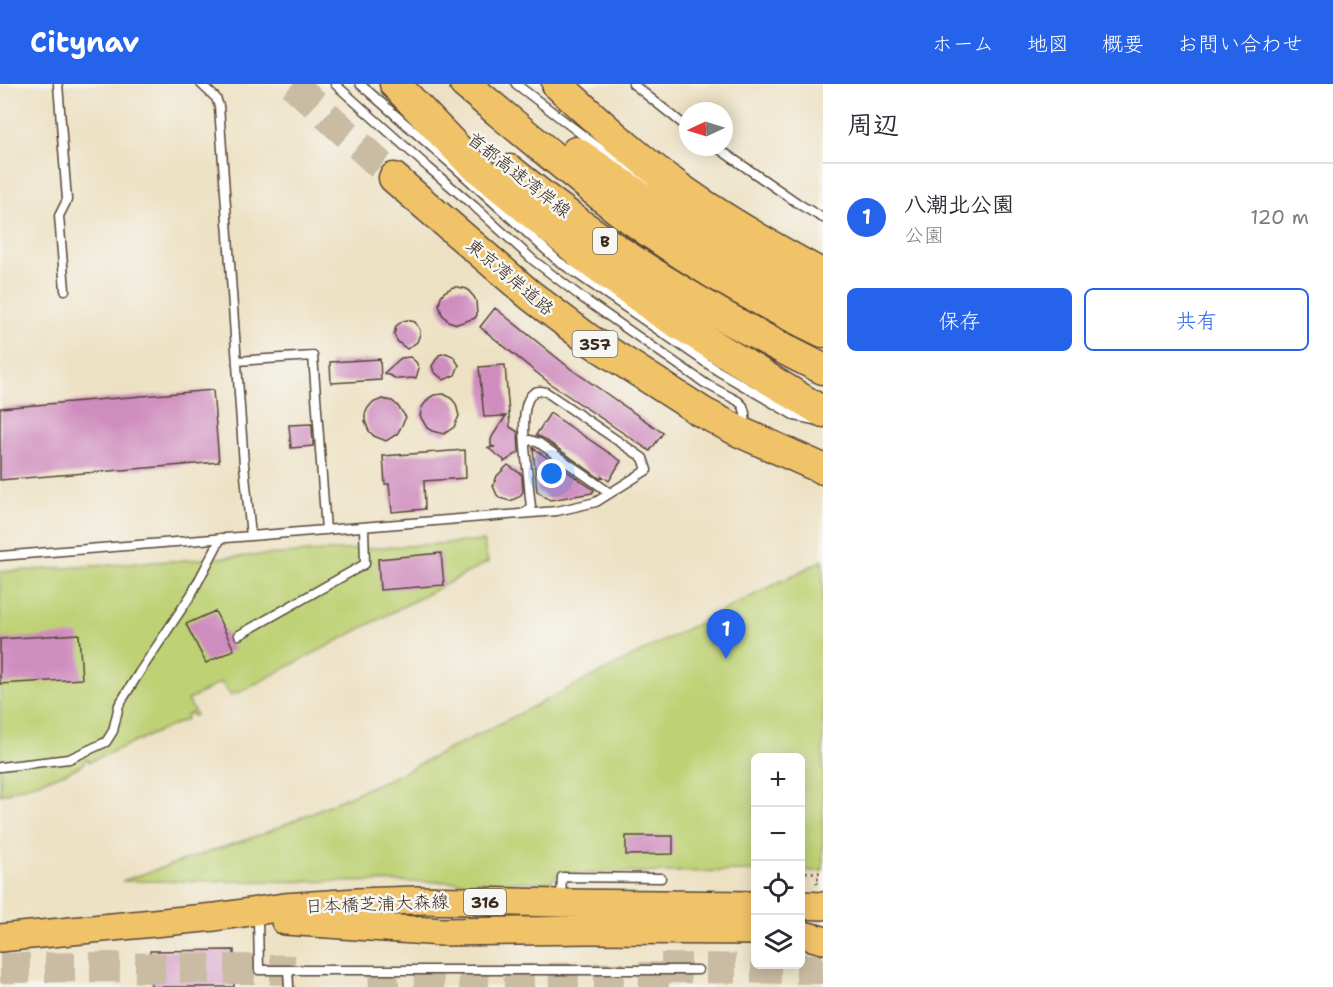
<!DOCTYPE html>
<html lang="ja">
<meta charset="utf-8">
<style>
:root{--surface:#fff;--page:#f7f7f7;--text:#2b2b33;--muted:#7c7c81;--line:#e1e1e2;--accent:#2563eb}
body{margin:0;font-family:"Shantell Sans","Klee One",sans-serif;background:var(--page);color:var(--text)}
.controls{position:absolute;right:18px;bottom:18px;display:grid;overflow:hidden;border-radius:9px;box-shadow:0 3px 15px #0003}
.controls button{width:54px;height:54px;display:grid;place-items:center;padding:0;border:0;border-bottom:2px solid var(--line);background:var(--surface);color:var(--text);font:30px sans-serif}
.compass{position:absolute;left:679px;top:18px;width:54px;height:54px;border-radius:50%;background:var(--surface);box-shadow:0 3px 15px #0003;rotate:266deg}
.you{position:absolute;left:552px;top:390px;width:21px;height:21px;margin:-15px;border:4px solid #fff;border-radius:50%;background:#1a73e8;box-shadow:0 0 0 9px #1a73e833}
.badge{display:grid;place-items:center;width:39px;height:39px;border-radius:50%;background:var(--accent);color:#fff;font-size:20px;font-weight:700}
.pin{position:absolute;translate:-50% -50px;filter:drop-shadow(0 2px 3px #0008)}
.pin::after{content:'';position:absolute;top:32px;width:21px;height:18px;background:inherit;clip-path:polygon(0 0,100% 0,50% 100%)}
.list{margin:0;padding:0;list-style:none}
h2{display:flex;justify-content:space-between;align-items:center;height:78px;margin:0;padding:0 24px;font-size:26px}
h2 small{font-size:20px;font-weight:400;color:var(--muted)}
.list li{display:grid;grid-template-columns:39px 1fr auto;gap:18px;align-items:center;box-sizing:border-box;height:108px;padding:0 24px;border-top:2px solid var(--line)}
.list b{display:block;font-size:22px;white-space:nowrap}
.list p{margin:0;font-size:20px;white-space:nowrap;color:var(--muted)}
.list em{font-size:20px;font-style:normal;color:var(--muted)}
.actions{display:flex;gap:12px;padding:18px 24px}
.actions a{flex:1;padding:14px 0;border:2px solid var(--accent);border-radius:9px;text-align:center;font-size:21px;color:var(--accent)}
.actions .main{background:var(--accent);color:#fff}
.icon{flex:none;width:33px;height:33px;fill:none;stroke:currentColor;stroke-width:2;stroke-linecap:round;stroke-linejoin:round}
.map{position:relative;flex:none;width:823px;height:903px;overflow:hidden}
header{display:flex;align-items:center;gap:36px;box-sizing:border-box;height:84px;padding:0 30px;background:var(--accent);color:#fff}
header strong{font-size:28px}
nav{display:flex;gap:33px;margin-inline-start:auto;font-size:21px}
main{display:flex}
aside{flex:1;background:var(--surface)}
.map>svg:first-child{display:block}
</style>
<header>
<strong>Citynav</strong>
<nav><a>ホーム</a><a>地図</a><a>概要</a><a>お問い合わせ</a></nav>
</header>
<main>
<div class="map">
<svg width="823" height="903" viewBox="0 0 823 903">
<rect width="100%" height="100%" fill="#f6f6f2"/>
<filter id="ink" filterUnits="userSpaceOnUse"><feTurbulence type="fractalNoise" baseFrequency=".0167" numOctaves="2"/><feDisplacementMap in="SourceGraphic" scale="12" xChannelSelector="R" yChannelSelector="G"/><feConvolveMatrix kernelMatrix="1 2 1 2 8 2 1 2 1" color-interpolation-filters="sRGB"/></filter>
<filter id="wash" filterUnits="userSpaceOnUse"><feTurbulence type="fractalNoise" baseFrequency=".008" numOctaves="4" result="noise"/><feDisplacementMap in="SourceGraphic" scale="24" xChannelSelector="R" yChannelSelector="G"/><feGaussianBlur stdDeviation="1.35" result="paint"/><feColorMatrix in="noise" values="0 0 0 0 0 0 0 0 0 0 0 0 0 0 0 0 0 1.4 0 .05"/><feComposite in="paint" operator="in"/></filter>
<g filter="url(#wash)">
<rect width="100%" height="100%" fill="#ede1c3"/>
<path fill="#bed174" stroke="#7c7e49" stroke-width="1.5" d="M 483,457 L 488,478 L 236,610 L 234,608 L 231,610 L 231,612 L 221,598 L 188,616 L 196,631 L 193,632 L 191,629 L 186,632 L 187,635 L 89,678 L 88,675 L 84,677 L 84,680 L 68,688 L 0,711 L 0,488 Z
M 823,476 L 823,787 L 801,787 L 800,674 L 756,674 L 755,787 L 559,789 L 550,798 L 122,797 L 263,750 L 402,689 Z"/>
<g id="blocks">
<path fill="#cf8cbe" d="M 453,203 L 458,203 L 467,205 L 474,213 L 476,217 L 477,231 L 475,234 L 457,240 L 448,237 L 442,230 L 439,221 L 441,212 L 444,208 Z
M 495,224 L 571,285 L 663,349 L 650,367 L 552,301 L 480,243 Z
M 407,236 L 415,238 L 420,246 L 420,250 L 417,258 L 407,265 L 398,258 L 394,251 L 396,242 L 403,237 Z
M 446,269 L 453,272 L 459,281 L 455,291 L 444,296 L 434,288 L 432,282 L 439,271 Z
M 410,273 L 416,278 L 419,284 L 416,294 L 397,295 L 384,289 L 401,274 Z
M 380,275 L 381,296 L 331,299 L 330,278 Z
M 505,281 L 510,343 L 518,348 L 519,368 L 504,378 L 504,376 L 488,364 L 495,363 L 491,362 L 491,356 L 493,351 L 506,332 L 484,333 L 479,283 Z
M 213,306 L 219,378 L 0,396 L 0,324 Z
M 444,310 L 452,315 L 456,320 L 459,332 L 454,343 L 444,350 L 432,347 L 427,344 L 420,332 L 422,323 L 429,314 L 434,311 Z
M 382,315 L 392,317 L 397,321 L 406,333 L 400,345 L 397,350 L 386,357 L 374,352 L 369,347 L 365,337 L 365,330 L 368,324 L 372,319 Z
M 550,329 L 621,377 L 609,397 L 602,392 L 601,395 L 543,354 L 536,351 Z
M 312,340 L 313,362 L 291,364 L 289,341 Z
M 533,364 L 594,406 L 592,409 L 550,416 L 537,407 Z
M 465,366 L 466,394 L 424,397 L 425,425 L 392,428 L 389,400 L 385,400 L 383,372 Z
M 508,381 L 522,391 L 523,408 L 519,413 L 510,417 L 500,414 L 497,411 L 493,402 L 497,392 Z
M 441,469 L 444,501 L 380,506 L 378,475 Z
M 215,527 L 234,566 L 206,579 L 186,540 Z
M 79,550 L 82,595 L 0,600 L 0,555 Z
M 626,752 L 673,752 L 673,770 L 626,771 Z
M 234,866 L 234,903 L 151,903 L 150,867 Z"/>
</g>
</g>
<g filter="url(#ink)">
<use href="#blocks" fill-opacity="0" stroke="#564537" stroke-width="1.5"/>
<g fill="none" stroke-linecap="round" stroke-linejoin="round">
<path stroke="#c9bca2" stroke-width="30" stroke-dasharray="30 15" stroke-linecap="butt" d="M 293,0 L 394,94
M 0,884 L 106,883 L 295,886
M 661,884 L 823,885
M 369,903 L 548,894 L 681,893"/>
<g stroke="#564537" stroke-width="11">
<path id="lane" d="M 58,0 L 67,116 L 59,132 L 65,206
M 335,0 L 429,84 L 475,123 L 533,176 L 584,215 L 706,300 L 738,317 L 743,322 L 745,329 L 745,336 L 743,342
M 360,0 L 458,86 L 558,177 L 718,287 L 795,332 L 814,336
M 516,0 L 615,76 L 655,104
M 633,0 L 688,44
M 716,63 L 802,122 L 823,134
M 237,277 L 313,272 L 326,446
M 525,359 L 530,356 L 539,359 L 610,409
M 251,452 L 557,427 L 596,418 L 647,386 L 643,374 L 546,308 C 514,298 526,368 527,384 C 529,397 529,409 531,422 L 526,428 L 521,430
M 0,472 L 251,452 L 244,381 L 219,22 L 216,14 L 201,0
M 239,551 L 365,480 L 364,443
M 0,683 L 69,675 L 106,658 L 113,647 L 119,621 L 139,589 L 191,511 L 221,454
M 561,816 L 562,793 L 661,794
M 258,835 L 259,886 L 288,886
M 289,903 L 288,886 L 698,886"/>
</g>
<g stroke="#564537" stroke-width="30">
<path id="primary" d="M 800,821 L 823,822
M 285,837 L 442,848 L 589,846 L 756,847
M 800,850 L 823,856
M 0,854 L 215,833 L 284,823 L 357,818 L 416,816 L 561,819 L 756,821"/>
</g>
<g stroke="#564537" stroke-width="33">
<path id="highway" d="M 395,0 L 468,76 L 585,173 L 661,229 L 823,328
M 465,0 C 505,33 544,66 584,98 C 600,111 615,124 631,135 C 691,179 756,216 823,248
M 557,0 C 596,36 635,72 678,103 C 722,135 775,165 823,191
M 576,68 L 647,117 L 727,166 L 783,198 L 823,216
M 510,86 C 605,164 712,230 823,285
M 394,94 L 530,211 L 588,255 L 702,328 L 740,348 L 823,385"/>
</g>
<path stroke="#564537" stroke-width="3" stroke-dasharray="1.5 4.5" stroke-linecap="butt" d="M 800,788 L 823,789
M 817,800 L 817,794 L 823,794"/>
<use href="#lane" stroke="#fff" stroke-width="8"/>
<use href="#primary" stroke="#f1c369" stroke-width="27"/>
<use href="#highway" stroke="#f1c369" stroke-width="30"/>
</g>
</g>
<g text-anchor="middle" dominant-baseline="central" stroke-width="5" stroke-linejoin="round" paint-order="stroke">
<g fill="#f6f6f2" stroke="#73675e" stroke-width="1.5">
<rect x="593" y="144" width="24" height="26" rx="4.5"/>
<rect x="572.5" y="247" width="45" height="26" rx="4.5"/>
<rect x="464" y="805" width="42" height="26" rx="4.5"/>
</g>
<g font-size="16" font-weight="bold" fill="#3b2a1e">
<text x="605" y="157">B</text>
<text x="595" y="260">357</text>
<text x="485" y="818">316</text>
</g>
<g font-size="18" fill="#3b2a1e" stroke="#f6f6f2">
<text transform="translate(519 91) rotate(38)">首都高速湾岸線</text>
<text transform="translate(510 193) rotate(40)">東京湾岸道路</text>
<text transform="translate(377 820) rotate(-2)">日本橋芝浦大森線</text>
</g>
</g>
</svg>
<div class="controls">
<button>+</button>
<button>−</button>
<button><svg class="icon" aria-label="locate" viewBox="0 0 24 24"><circle cx="12" cy="12" r="6"/><path d="M12 2v4M12 18v4M2 12h4M18 12h4"/></svg></button>
<button><svg class="icon" aria-label="layers" viewBox="0 0 24 24"><path d="M12 4l9 5-9 5-9-5zM3 14l9 5 9-5"/></svg></button>
</div>
<svg class="compass" viewBox="-18 -18 36 36"><path d="M0-13l5 13h-10z" fill="#e53935"/><path d="M0 13l5-13h-10z" fill="#7c7c81"/></svg>
<div class="you"></div>
<div class="pin badge" style="left:726px;top:575px">1</div>
</div>
<aside>
<h2>周辺<small></small></h2>
<ul class="list">
<li><span class="badge">1</span><div><b>八潮北公園</b><p>公園</p></div><em>120 m</em></li>
</ul>
<div class="actions"><a class="main">保存</a><a>共有</a></div>
</aside>
</main>
